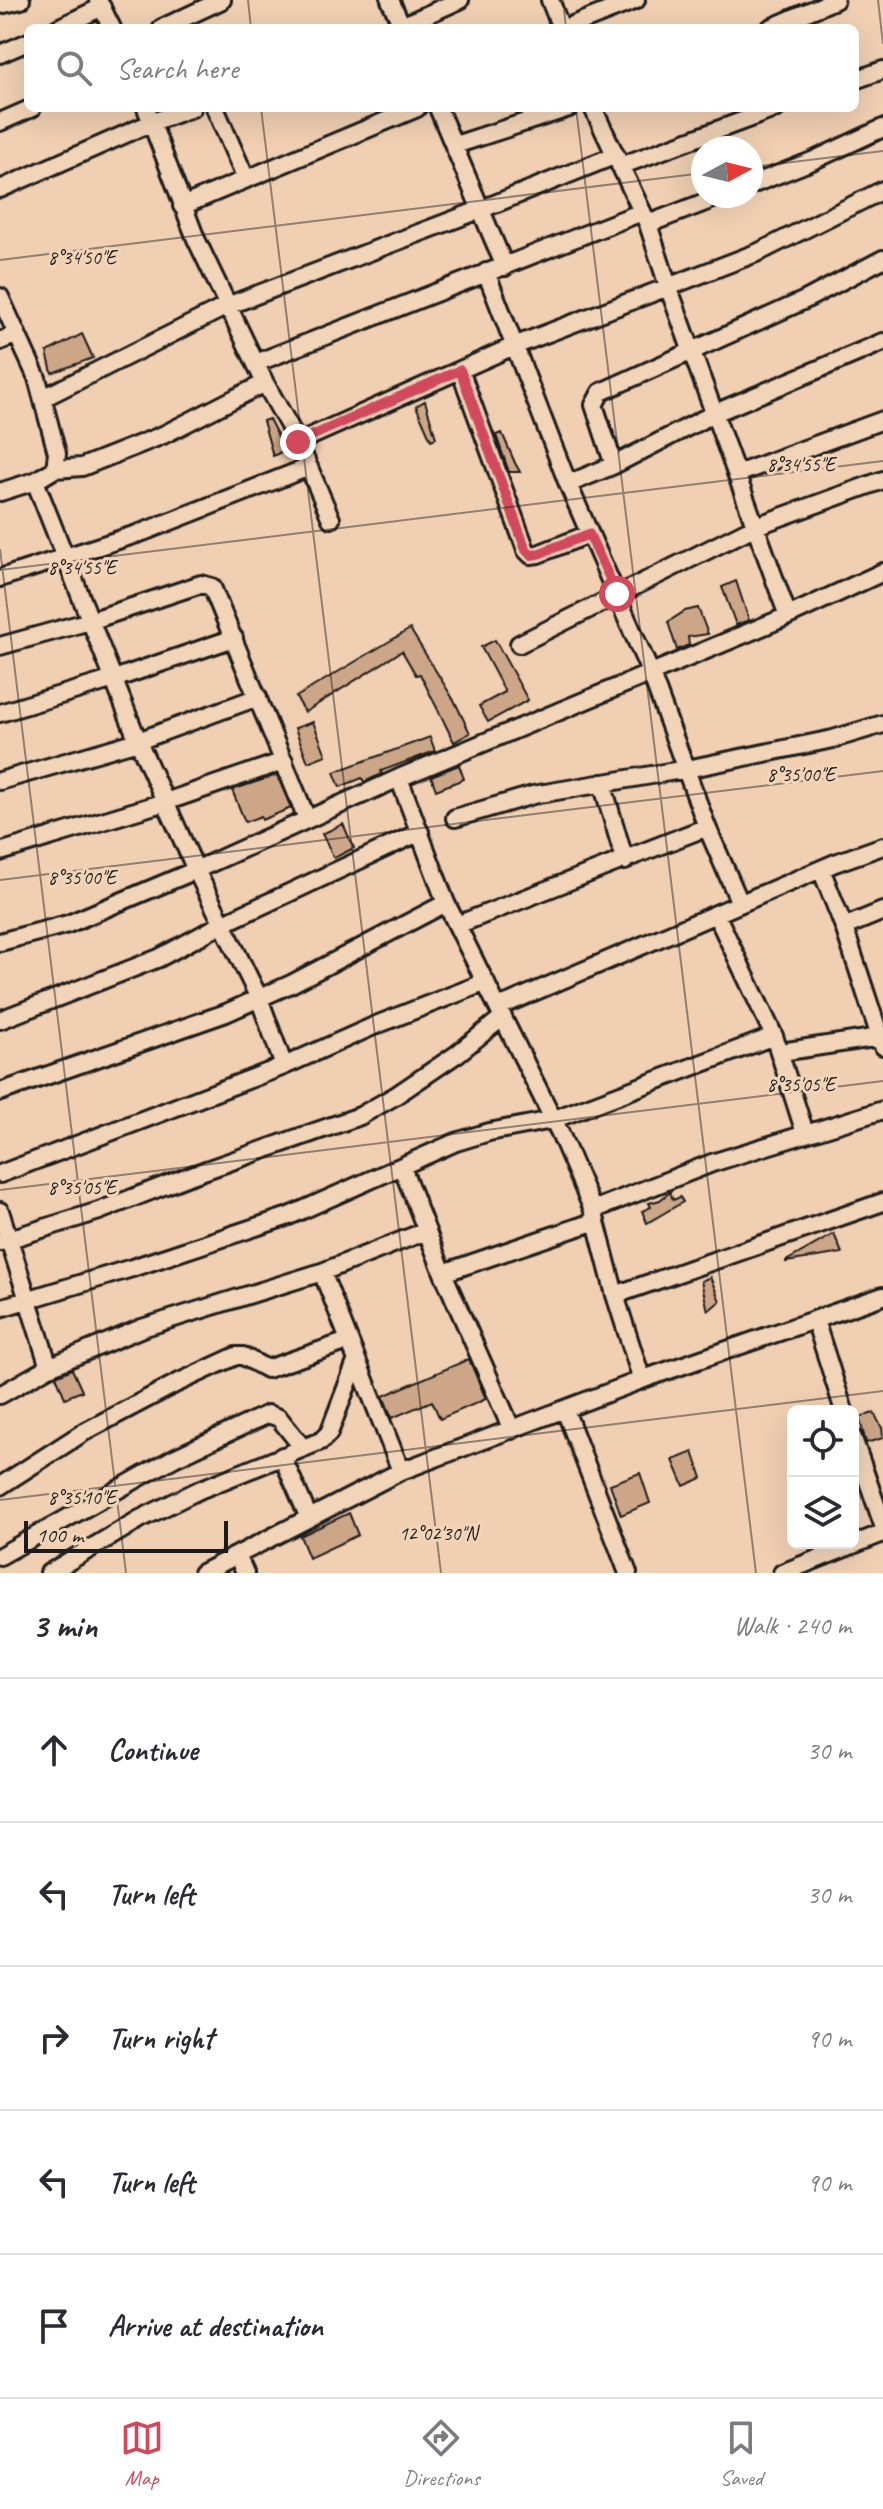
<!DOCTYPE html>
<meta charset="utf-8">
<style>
:root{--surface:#fff;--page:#f7f7f7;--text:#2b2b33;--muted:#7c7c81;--line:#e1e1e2;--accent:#d1495b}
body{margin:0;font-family:Caveat,sans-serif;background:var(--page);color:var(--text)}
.controls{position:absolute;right:24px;bottom:24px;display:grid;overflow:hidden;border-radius:12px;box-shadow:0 8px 32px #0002}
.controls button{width:72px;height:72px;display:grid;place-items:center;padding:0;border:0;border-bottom:2px solid var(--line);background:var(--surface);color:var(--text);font:40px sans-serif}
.compass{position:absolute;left:691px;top:136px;width:72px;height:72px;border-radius:50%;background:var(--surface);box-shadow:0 8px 32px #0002;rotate:83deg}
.scale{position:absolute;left:24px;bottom:20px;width:204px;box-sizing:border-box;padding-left:8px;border:4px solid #1c1c1c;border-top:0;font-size:22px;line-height:28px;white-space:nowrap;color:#1c1c1c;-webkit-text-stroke:6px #f2d4b8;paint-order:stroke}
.stop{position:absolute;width:24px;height:24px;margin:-18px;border:6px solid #d1495b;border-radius:50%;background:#fff}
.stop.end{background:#d1495b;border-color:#fff;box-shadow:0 2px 8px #0008}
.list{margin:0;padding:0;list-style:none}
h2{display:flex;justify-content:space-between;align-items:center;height:104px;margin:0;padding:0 32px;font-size:34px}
h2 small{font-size:26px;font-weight:400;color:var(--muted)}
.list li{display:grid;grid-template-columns:52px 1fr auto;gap:24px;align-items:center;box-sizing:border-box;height:144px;padding:0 32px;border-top:2px solid var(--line)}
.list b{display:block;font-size:30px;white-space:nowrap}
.list em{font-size:26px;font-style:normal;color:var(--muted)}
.icon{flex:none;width:44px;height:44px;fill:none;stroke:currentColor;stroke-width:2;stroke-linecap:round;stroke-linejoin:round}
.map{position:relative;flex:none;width:883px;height:1573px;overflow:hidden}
.search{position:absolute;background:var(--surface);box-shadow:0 8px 32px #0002;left:24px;right:24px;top:24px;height:88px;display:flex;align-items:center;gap:20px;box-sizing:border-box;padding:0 28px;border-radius:12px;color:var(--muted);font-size:30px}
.sheet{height:824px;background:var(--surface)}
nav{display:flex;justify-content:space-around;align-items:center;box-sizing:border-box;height:112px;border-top:2px solid var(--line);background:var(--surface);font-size:22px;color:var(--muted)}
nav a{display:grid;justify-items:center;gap:4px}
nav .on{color:var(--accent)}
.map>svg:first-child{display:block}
</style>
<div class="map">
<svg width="883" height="1573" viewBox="0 0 883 1573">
<rect width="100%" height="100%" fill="#f0cfb2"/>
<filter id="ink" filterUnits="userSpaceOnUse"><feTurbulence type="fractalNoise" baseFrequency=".0125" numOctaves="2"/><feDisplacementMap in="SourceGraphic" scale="16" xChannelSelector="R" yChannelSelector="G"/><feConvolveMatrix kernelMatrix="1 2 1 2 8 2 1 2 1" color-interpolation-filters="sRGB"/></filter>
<g filter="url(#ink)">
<path fill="#cda688" stroke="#1c1c1c" stroke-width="2" d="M 82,334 L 93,358 L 52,373 L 47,352 Z
M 425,401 L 436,438 L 431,440 L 416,406 Z
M 269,419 L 285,450 L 273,456 L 263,421 Z
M 502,433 L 515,463 L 520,472 L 509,472 L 496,435 Z
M 736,581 L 749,620 L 736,625 L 722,587 Z
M 698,608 L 708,634 L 688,637 L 689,645 L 677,650 L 668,622 L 685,611 Z
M 410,629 L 455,702 L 470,733 L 454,742 L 420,674 L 416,675 L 402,651 L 305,712 L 296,697 Z
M 495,640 L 528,700 L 488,722 L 479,706 L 505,692 L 481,647 Z
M 313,722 L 326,755 L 308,762 L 295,728 Z
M 430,737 L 435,751 L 381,771 L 382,774 L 364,782 L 362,778 L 340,787 L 334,772 Z
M 459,765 L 464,779 L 436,790 L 431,776 Z
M 277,775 L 291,808 L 262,820 L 261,816 L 245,822 L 232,790 Z
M 343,824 L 354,848 L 334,858 L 322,834 Z
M 670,1192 L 673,1200 L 680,1197 L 683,1202 L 647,1223 L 642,1211 L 651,1207 L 649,1203 L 660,1200 Z
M 834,1234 L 842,1253 L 786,1262 L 786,1261 Z
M 710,1277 L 720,1301 L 708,1311 L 701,1281 Z
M 469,1359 L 486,1399 L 440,1419 L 432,1401 L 392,1418 L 383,1396 Z
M 72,1369 L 82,1391 L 65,1398 L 56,1376 Z
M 874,1413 L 882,1428 L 883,1438 L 866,1443 L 859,1417 Z
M 693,1452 L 702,1478 L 684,1486 L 673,1460 Z
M 640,1473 L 650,1503 L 621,1515 L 610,1484 Z
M 349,1513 L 358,1535 L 309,1558 L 300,1536 Z"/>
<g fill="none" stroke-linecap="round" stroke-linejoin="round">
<g stroke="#1c1c1c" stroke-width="22">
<path id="minor" d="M 98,0 L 112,28
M 390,0 L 403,28
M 550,0 L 561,28
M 0,5 L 21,0
M 58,28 L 102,7
M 162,28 L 222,0
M 397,28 L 460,0
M 565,28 L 636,0
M 770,28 L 835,0
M 0,54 L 28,42
M 855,80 L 883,70
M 146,108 L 196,239 L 265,383 L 298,442 L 331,519
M 215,108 L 246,179
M 438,108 L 505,267
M 593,108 L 648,224 L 668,286 L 788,616
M 0,122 L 32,108
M 455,145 L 569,108
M 620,166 L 777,108
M 751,185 L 812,161 L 883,128
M 0,189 L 153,122 L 192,108
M 182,206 L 417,108
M 648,224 L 721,196
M 486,272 L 568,484 L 651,674 L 707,827 L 740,903
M 0,297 L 37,378 L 57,453 L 55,469
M 0,341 L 17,334
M 256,363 L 642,212
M 460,370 L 526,550 L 531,555 L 538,554 L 589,534
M 43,398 L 227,306 L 482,209 L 616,155
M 298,442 L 514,346 L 759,252 L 883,190
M 614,465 L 594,405 L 601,392 L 805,300 L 883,259
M 737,474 L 883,420
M 35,481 L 138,741 L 196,870 L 259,998 L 284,1066
M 568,484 L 614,465 L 715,413 L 883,342
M 0,492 L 35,481 L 55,469 L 82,467 L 163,435 L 265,383
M 0,578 L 143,532 L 309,467
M 519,644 L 756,526 L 883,480
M 0,646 L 90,621 L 201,584 L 212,587 L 307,819
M 0,713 L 114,679 L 234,638
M 399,778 L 446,903 L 560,1133 L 593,1210 L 615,1295 L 642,1380
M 0,781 L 138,741 L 258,697
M 602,783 L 625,861
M 455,818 L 533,795 L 687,769 L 833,739 L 883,724
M 0,852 L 165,802 L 284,761
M 821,869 L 844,927 L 883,911
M 716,914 L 774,1036 L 805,1133
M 457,925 L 707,827
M 844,927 L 883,1046
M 0,942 L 68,924 L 189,873 L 399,778 L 788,616 L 883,572
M 499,1007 L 835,863 L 883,846
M 0,1020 L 159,958 L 222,924 L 420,832
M 781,1052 L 880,1037
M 0,1092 L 226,1013 L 291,984 L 446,903
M 402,1167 L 443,1273 L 512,1430
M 0,1174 L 284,1066 L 376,1025 L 486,982
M 593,1210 L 712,1163 L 883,1110
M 0,1211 L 49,1367
M 0,1242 L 99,1211 L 189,1176 L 360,1116 L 395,1096 L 457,1054 L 503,1017
M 322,1272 L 401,1471
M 443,1273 L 596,1221
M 615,1295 L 883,1202
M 0,1308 L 132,1268 L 289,1216 L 456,1142 L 489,1132 L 552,1120 L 774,1036
M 815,1320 L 844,1411
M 0,1395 L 49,1367 L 142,1328 L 322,1272 L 426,1231
M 565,1410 L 628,1573
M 853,1438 L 883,1525
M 282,1456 L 309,1518
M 0,1486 L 84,1432 L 175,1384 L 236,1356 L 243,1356 L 267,1369 L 348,1341
M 237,1555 L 245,1573
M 0,1556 L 174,1458 L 268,1414 L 279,1418 L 303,1448
M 49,1573 L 140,1519 L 199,1490 L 321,1441 L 329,1433 L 356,1362
M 202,1573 L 401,1471 L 652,1376 L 883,1296
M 782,1573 L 883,1533"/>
</g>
<use href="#minor" stroke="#f2d4b8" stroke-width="16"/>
</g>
</g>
<g fill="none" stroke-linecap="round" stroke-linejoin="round" filter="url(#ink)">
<path stroke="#d1495b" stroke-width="10" d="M 298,442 L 460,370 L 526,550 L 531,555 L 538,554 L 589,534 L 617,594"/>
</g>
<path fill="none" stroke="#1c1c1c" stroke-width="2" stroke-opacity="0.45" d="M 248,0 L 251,28M 563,0 L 566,28M 878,0 L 883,44M 261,108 L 441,1573M 576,108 L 756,1573M 751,167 L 883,151M 0,260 L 703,173M 0,549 L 126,1573M 0,570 L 883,461M 0,880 L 883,771M 0,1190 L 883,1081M 0,1500 L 883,1391"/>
<g font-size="20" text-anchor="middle" fill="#1c1c1c" stroke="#f2d4b8" stroke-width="6" stroke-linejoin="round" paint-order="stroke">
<text x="82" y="264">8°34'50"E</text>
<text x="801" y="471">8°34'55"E</text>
<text x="82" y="574">8°34'55"E</text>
<text x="801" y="781">8°35'00"E</text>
<text x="82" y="884">8°35'00"E</text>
<text x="801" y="1091">8°35'05"E</text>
<text x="82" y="1194">8°35'05"E</text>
<text x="82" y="1504">8°35'10"E</text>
<text x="438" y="1540">12°02'30"N</text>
</g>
</svg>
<div class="controls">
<button><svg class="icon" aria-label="locate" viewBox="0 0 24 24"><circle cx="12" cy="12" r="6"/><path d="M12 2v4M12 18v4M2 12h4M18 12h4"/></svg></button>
<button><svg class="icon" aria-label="layers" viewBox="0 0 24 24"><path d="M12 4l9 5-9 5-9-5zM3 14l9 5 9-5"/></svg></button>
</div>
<svg class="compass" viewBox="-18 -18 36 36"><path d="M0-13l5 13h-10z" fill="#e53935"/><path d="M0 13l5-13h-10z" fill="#7c7c81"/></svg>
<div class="scale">100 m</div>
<div class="stop" style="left:617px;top:594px"></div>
<div class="stop end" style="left:298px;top:442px"></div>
<div class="search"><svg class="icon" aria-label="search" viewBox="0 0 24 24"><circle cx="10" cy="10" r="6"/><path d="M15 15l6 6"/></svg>Search here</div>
</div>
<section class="sheet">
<h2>3 min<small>Walk · 240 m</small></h2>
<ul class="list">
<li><svg class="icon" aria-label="ahead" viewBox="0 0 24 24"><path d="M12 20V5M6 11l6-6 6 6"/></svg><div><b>Continue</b></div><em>30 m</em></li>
<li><svg class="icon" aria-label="left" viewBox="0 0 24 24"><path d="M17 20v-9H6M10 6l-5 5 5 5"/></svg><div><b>Turn left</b></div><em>30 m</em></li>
<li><svg class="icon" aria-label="right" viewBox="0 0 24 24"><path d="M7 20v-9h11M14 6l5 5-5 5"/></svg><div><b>Turn right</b></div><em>90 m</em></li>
<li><svg class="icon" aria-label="left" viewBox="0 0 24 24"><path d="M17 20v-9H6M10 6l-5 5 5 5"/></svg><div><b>Turn left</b></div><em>90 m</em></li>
<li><svg class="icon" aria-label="arrive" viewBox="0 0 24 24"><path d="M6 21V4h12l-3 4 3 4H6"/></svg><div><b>Arrive at destination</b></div></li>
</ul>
</section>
<nav>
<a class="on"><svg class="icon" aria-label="map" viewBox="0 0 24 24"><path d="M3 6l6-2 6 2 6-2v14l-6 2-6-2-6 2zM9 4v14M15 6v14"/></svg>Map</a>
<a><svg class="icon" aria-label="directions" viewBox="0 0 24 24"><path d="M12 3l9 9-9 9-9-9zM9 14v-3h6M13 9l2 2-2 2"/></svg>Directions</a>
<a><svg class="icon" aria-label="saved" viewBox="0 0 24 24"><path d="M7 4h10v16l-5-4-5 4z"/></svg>Saved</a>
</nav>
